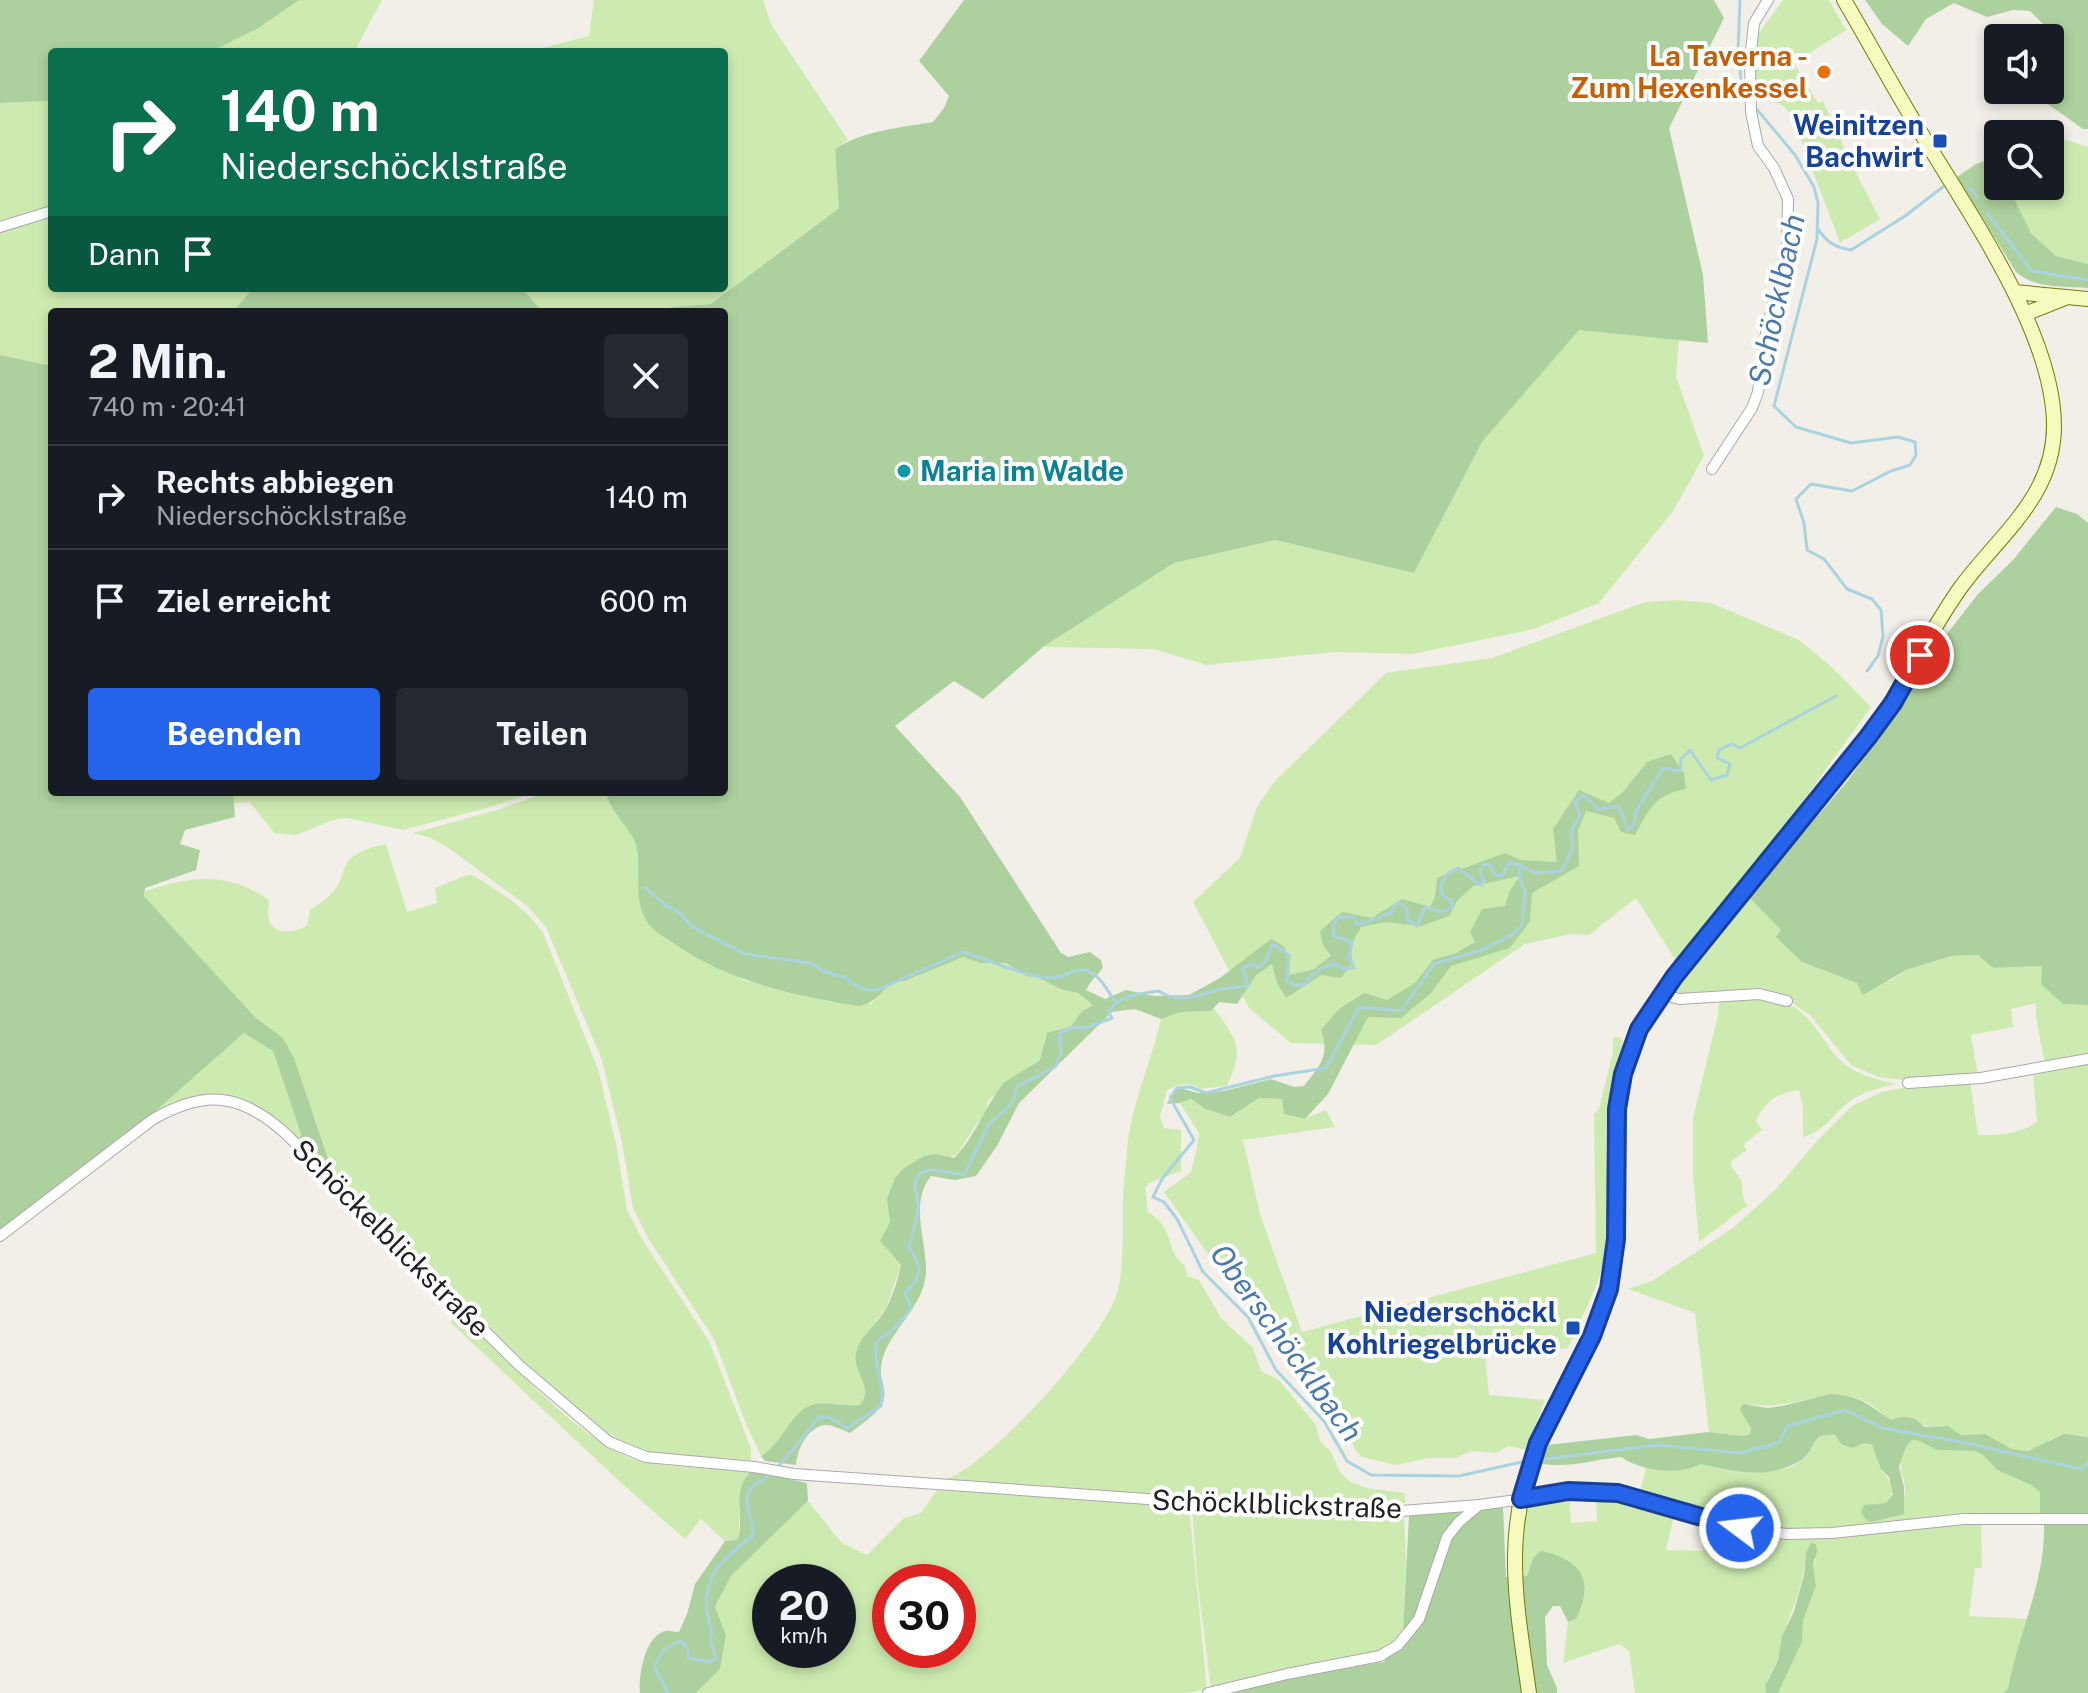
<!DOCTYPE html>
<html lang="de">
<meta charset="utf-8">
<style>
body{margin:0;font-family:"Public Sans",sans-serif;background:#242831;color:#f1f3f6;height:100vh;display:flex;flex-direction:column;font-size:30px;white-space:nowrap}
*{box-sizing:border-box;margin:0}
p{font-size:26px;color:#9ea1a6}
.icon{flex:none;width:44px;height:44px;fill:none;stroke:currentColor;stroke-width:2;stroke-linecap:round;stroke-linejoin:round}
.map{position:relative;flex:1;overflow:hidden}
.drawer{position:absolute;left:48px;top:308px;width:680px;height:488px;display:flex;flex-direction:column;background:#171b24;border-radius:8px;box-shadow:0 4px 12px #0003}
.drawer>*{flex:none}
.hud{position:absolute;left:48px;top:48px;width:680px;height:244px;border-radius:8px;box-shadow:0 4px 12px #0003;background:#0b6e4f;color:#fff;overflow:hidden}
.tools{position:absolute;left:1984px;top:24px;display:grid;gap:16px}
.tools a{display:grid;place-items:center;width:80px;height:80px;border-radius:8px;background:#171b24;box-shadow:0 4px 12px #0003;font-size:40px}
.speed{position:absolute;left:752px;top:1564px;display:flex;gap:16px;font-size:40px;font-weight:700;text-align:center}
.speed>*{display:grid;place-content:center;width:104px;height:104px;border-radius:50%;background:#171b24;box-shadow:0 4px 12px #0003;line-height:1}
.speed small{font-size:20px;font-weight:400}
.speed .limit{border:12px solid #d22;background:#fff;color:#111}
.pin{position:absolute;display:grid;place-items:center;width:68px;height:68px;color:#fff;margin:-34px;border:4px solid #fff;border-radius:50%;box-shadow:0 2px 8px #0007}
.me{position:absolute;width:88px;margin:-44px;rotate:285deg;stroke-linejoin:round;filter:drop-shadow(0 0 6px #0008)}
.turn{display:flex;align-items:center;gap:28px;height:168px;padding:0 40px;font-size:36px}
.turn .icon{width:104px;height:104px;stroke-width:2.5}
.turn b{display:block;font-size:56px;line-height:68px}
.then{display:flex;align-items:center;height:76px;padding:0 40px;background:#0003;gap:16px;font-size:30px}
.round{display:grid;place-items:center;flex:none;width:84px;height:84px;border-radius:8px;background:#242831}
.headline{display:flex;align-items:center;justify-content:space-between;height:136px;padding:0 40px}
h1{font-size:48px;font-weight:700;line-height:60px}
.action{display:flex;gap:16px;margin-top:auto;padding:16px 40px}
.action a{flex:1;height:92px;border-radius:8px;background:#2563eb;color:#fff;font-size:32px;font-weight:700;line-height:92px;text-align:center}
.action a+a{background:#242831;color:#f1f3f6}
ul{padding:0;list-style:none}
li{display:flex;align-items:center;gap:24px;height:104px;padding:0 40px;border-top:2px solid #363941}
li div{flex:1}
li b{display:block;font-size:30px}
li em{font-style:normal}
.map>svg:first-child{display:block}
.grass{fill:#cdebb0;fill-rule:evenodd}
.forest{fill:#add19e}
.lines{fill:none;stroke-linecap:round;stroke-linejoin:round}
.stream{stroke:#aad3df;stroke-width:3}
.street-casing{stroke:#a9a9a9;stroke-width:12}
.secondary-casing{stroke:#707d05;stroke-width:16}
.street{stroke:#fff;stroke-width:10}
.secondary{stroke:#f7fabf;stroke-width:14}
.route-casing{stroke:#184099;stroke-width:20}
.route{stroke:#2563eb;stroke-width:14}
.food-dot{fill:#e8710a;stroke:#fff;stroke-width:3}
.transit-dot{fill:#1a4fb4;stroke:#fff;stroke-width:3}
.culture-dot{fill:#0f9aa8;stroke:#fff;stroke-width:3}
.labels{text-anchor:middle;stroke-width:8;stroke-linejoin:round;paint-order:stroke}
.food-label{font-size:28px;font-weight:bold;fill:#c56008;stroke:#fff;text-anchor:end}
.transit-label{font-size:28px;font-weight:bold;fill:#164399;stroke:#fff;text-anchor:end}
.culture-label{font-size:28px;font-weight:bold;fill:#0d838f;stroke:#fff;text-anchor:start}
.street-label{font-size:28px;fill:#222;stroke:#fff}
.water-label{font-size:30px;font-style:italic;fill:#4a7aab;stroke:#fff}
</style>
<div class="map">
<svg width="2088" height="1693" viewBox="0 0 2088 1693">
<rect width="100%" height="100%" fill="#f2efe9"/>
<path class="grass" d="M299,0H382L354,52H210L257,29Z
M594,0H763L771,24L848,140L835,149L840,207L711,304L672,307L662,312H543L522,288H724V52H527L589,36Z
M1783,0H1829L1846,30L1794,63L1818,103L1823,101L1856,173L1880,219L1840,243L1793,119L1785,107L1757,93L1754,79L1756,37Z
M52,101V288H253L233,312H52V366L0,355V103Z
M2050,134L2088,147V264L2056,256L2031,233L2008,186H2050Z
M1579,329L1679,340L1676,376L1704,456L1673,511L1599,603L1534,629L1412,654L1334,652L1207,665L1153,649L1043,647L1174,563L1274,540L1414,573L1482,442Z
M1677,600L1711,603L1799,640L1833,668L1871,707L1792,816L1676,961L1636,898L1589,935L1571,934L1525,944L1376,1045L1291,1043L1249,1008L1193,902L1240,858L1257,807L1274,782L1386,673L1492,658L1645,602Z
M233,792H535L487,808L403,830L347,818L333,820L296,835L274,833L250,802L234,803Z
M547,792H605L617,816L631,832L636,846L640,869L639,899L743,980L830,1002L871,1004L889,985L897,981L963,957L980,963H1006L1026,976L1039,978L1060,989L1078,993L1093,1005L1082,1011L1071,1026L1058,1029L1045,1037L1044,1051L1040,1060L1002,1085L998,1092L988,1101L985,1115L975,1126L959,1152L887,1199L890,1222L885,1247L901,1265L886,1308L864,1337L857,1368L867,1391L866,1399L859,1405C849,1406 837,1403 827,1405C799,1408 783,1444 761,1456L746,1424L714,1339L648,1238L633,1208L622,1142L602,1060L546,927L526,905L447,847L431,838L413,833L497,810Z
M386,844L407,912L437,903L435,888L467,875H473C499,892 525,906 543,933L598,1069L616,1144L627,1210L643,1241L709,1341L751,1448V1460L647,1453L630,1448L605,1435L523,1363L323,1165L328,1158L314,1115L283,1038L255,1017L144,896L145,891C191,876 227,871 269,900C269,905 268,910 268,915C269,936 295,934 307,925L310,910C321,903 333,895 339,883C344,875 343,866 350,859C360,850 373,847 386,844Z
M1748,896L1782,930L1802,962L1857,983L1890,981L1906,970L1951,956L1979,955L1993,968L2042,966L2063,1004L2088,1005V1056L2045,1065L2036,1017V1003L2011,1009L2013,1027L1971,1035L1978,1076L1904,1080L1878,1077L1851,1065L1811,1016L1788,1000L1690,997L1672,992L1674,986Z
M1758,997C1767,999 1779,1000 1788,1004C1813,1015 1822,1042 1839,1059C1855,1075 1876,1079 1896,1084C1880,1087 1862,1092 1849,1102C1832,1115 1825,1131 1803,1137V1106L1799,1090C1777,1093 1765,1101 1756,1121L1762,1130L1745,1143L1744,1147L1747,1150L1732,1161L1731,1166L1741,1180L1744,1201L1748,1205L1699,1242L1693,1175V1118L1718,1015L1719,999Z
M1214,1008C1237,1041 1245,1047 1227,1086L1201,1089C1189,1081 1179,1084 1167,1090L1160,1117L1164,1128L1181,1130V1171L1149,1183L1145,1188L1148,1212C1176,1228 1165,1253 1185,1265L1187,1276L1199,1280L1221,1318L1253,1348L1261,1371L1279,1380L1316,1425L1320,1441L1331,1452L1340,1473L1351,1482L1367,1488L1404,1493L1405,1503L1378,1509L970,1483L947,1479C993,1461 1103,1340 1117,1293C1127,1261 1120,1207 1125,1172C1127,1156 1127,1139 1131,1123C1139,1087 1153,1054 1161,1019L1181,1012L1211,1011Z
M244,1033L273,1051L301,1134L299,1140C252,1091 210,1080 150,1116Z
M1619,1037L1623,1042C1614,1072 1607,1101 1606,1133C1605,1175 1612,1221 1603,1263C1597,1292 1579,1320 1568,1348L1485,1357L1489,1395L1545,1400L1526,1450L1509,1446L1496,1453L1471,1451L1456,1458H1429L1396,1465L1362,1457L1354,1449L1350,1431L1341,1424L1339,1409L1318,1399L1320,1380L1276,1352L1262,1326L1223,1275L1164,1192L1191,1172L1197,1148L1199,1133L1180,1103L1191,1099L1205,1109L1230,1117L1259,1098L1282,1099L1304,1119L1326,1110L1335,1127L1243,1140L1260,1214L1302,1332L1596,1253L1594,1114L1599,1109L1613,1052V1038Z
M2088,1064V1437L2080,1435L2051,1439L2039,1448L2028,1451L2012,1449L1985,1434L1961,1435L1942,1425C1922,1433 1913,1410 1891,1420C1882,1415 1875,1406 1866,1402C1827,1383 1793,1412 1750,1404L1740,1410C1747,1418 1753,1424 1750,1434L1742,1436L1709,1432L1695,1313L1628,1289L1652,1281L1734,1227L1776,1189L1816,1142L1852,1106L1882,1092L1907,1087L1970,1082L1978,1135C1999,1135 2019,1134 2037,1122L2033,1074Z
M460,1312C501,1353 583,1445 637,1460C674,1470 714,1467 752,1471L739,1507V1536L736,1540L725,1541L701,1519L685,1539L620,1482L450,1322Z
M1825,1434L1836,1436L1842,1445L1852,1448L1864,1443L1872,1445C1876,1452 1877,1458 1880,1466C1886,1481 1901,1484 1886,1503L1871,1504L1885,1517H1891C1895,1512 1901,1507 1903,1501C1912,1478 1888,1467 1912,1440H1917L1937,1450L1975,1451L1983,1455L1997,1470L2031,1485L2040,1492V1515L1964,1514L1832,1528H1786L1725,1520L1640,1493L1646,1468C1664,1469 1684,1474 1701,1464C1730,1470 1780,1481 1805,1458C1815,1448 1809,1444 1825,1434Z
M937,1490L1189,1506L1207,1689L1187,1693H696L720,1669L726,1635L715,1608L731,1576L808,1501L841,1542L867,1555L904,1518L921,1513ZM770,1582H838V1650H770ZM890,1582H958V1650H890Z
M1596,1493L1675,1511L1666,1550L1703,1551L1707,1523L1756,1533L1981,1521L1982,1568H1975L1969,1616L2028,1619L2008,1689L2003,1693H1778L1802,1642L1803,1621L1816,1586L1813,1564L1816,1559L1806,1552C1804,1582 1794,1605 1784,1632C1780,1640 1781,1649 1778,1658C1774,1671 1764,1679 1766,1693H1635L1629,1651L1619,1644L1563,1663L1568,1622L1576,1619L1585,1592L1533,1558L1527,1576L1521,1577C1520,1555 1517,1520 1531,1503L1569,1496L1571,1523L1597,1521Z
M1192,1507L1404,1515L1406,1561L1403,1632L1394,1646L1381,1652L1211,1689L1197,1577Z"/>
<path class="forest" d="M0,0H299L257,29L210,52H52V101L0,103Z
M964,0H1714L1724,18L1669,128L1703,275L1708,343L1579,330L1482,442L1414,573L1275,540L1174,563L1043,647L983,699L954,681L895,726L960,797L1061,953L1068,957L1090,952L1101,960L1103,968L1090,983L1086,990L1105,999L1126,990L1154,996L1189,995L1220,978L1271,939L1285,947L1290,975L1314,969L1331,956L1323,945L1320,931L1342,912L1372,918L1402,899L1430,907L1435,897L1437,878L1505,853L1521,860L1557,862L1553,829L1579,790L1609,803L1623,792L1647,762L1671,754L1684,773L1686,789C1654,795 1650,808 1635,835L1621,832L1614,818L1586,811L1578,830L1579,866L1532,893L1530,921L1510,948L1451,966L1431,993L1401,1018L1368,1017L1328,1094L1305,1119L1284,1114L1282,1099L1259,1098L1230,1117L1205,1109L1191,1099L1180,1103L1167,1104L1176,1087L1198,1093L1224,1091L1271,1079L1294,1087L1304,1086C1320,1065 1330,1057 1321,1030L1339,1009L1364,993L1387,1000L1415,983L1434,959L1454,954L1475,942L1470,932L1482,909L1505,906L1510,890L1520,876L1473,886L1457,901L1449,916L1421,926L1385,922L1361,927L1350,947L1353,963L1341,978L1321,975L1286,998L1277,983L1272,964L1256,975L1237,1004L1219,1002L1211,1011L1181,1012L1161,1019L1135,1009L1112,1012L1019,1103L997,1146L976,1176L955,1180L931,1176C909,1203 927,1241 926,1272C925,1308 884,1334 881,1367C879,1381 891,1394 879,1409C871,1418 859,1426 850,1433C843,1430 833,1425 825,1425C807,1427 797,1450 796,1465L765,1461L761,1456C782,1444 790,1414 809,1406C823,1400 844,1407 859,1405C876,1389 852,1373 856,1353C859,1338 875,1325 884,1312C892,1299 898,1279 901,1265L880,1241L890,1222L887,1199L895,1178L904,1168L924,1156L936,1154L954,1158C975,1138 985,1106 1003,1084C1006,1080 1032,1066 1040,1060L1047,1033L1071,1026L1082,1011L1093,1005L1078,993L1060,989L1039,978L1026,976L1006,963H980L963,957L904,981C882,981 882,1004 857,1006C792,995 726,981 672,942C662,936 650,929 645,918C633,896 642,868 636,845C632,832 623,825 616,814C611,807 608,799 605,792H724V312H662L672,307L711,304L839,208L835,149C864,130 900,128 933,122L944,108L949,96L919,61Z
M1865,0H2088V129H2083L2028,90H2050V38H2043L2045,26L2030,11L2013,10L1987,17L1954,3L1926,19L1908,46L1882,24Z
M1995,157L1998,164V186H2008L2031,233L2056,256L2088,264V288C2064,286 2035,289 2016,272L1957,177L1976,164Z
M253,288H522L543,312H233Z
M0,355L52,366V792H233L235,817L185,830L180,844L200,850L196,870L145,888L144,896L255,1017L283,1038L294,1058L328,1158L323,1165L299,1140L301,1134L273,1051L244,1033L150,1116L0,1230Z
M2056,507L2077,514L2088,523V1005L2063,1004L2041,984L2042,966L1993,968L1978,955L1951,956L1906,970L1863,995L1857,983L1802,962L1776,937L1781,930L1748,896L1846,783L1903,704L1946,635L1978,594L2013,560Z
M1830,1394C1863,1396 1866,1404 1891,1420C1905,1414 1915,1417 1925,1427L1948,1426L1961,1435L1985,1434L2012,1449L2028,1451L2064,1434L2088,1437V1514L2040,1515V1492L2031,1485L1997,1470L1983,1455L1975,1451L1937,1450L1917,1440H1912L1906,1447L1899,1467L1904,1487V1514L1871,1522L1866,1520L1861,1512L1864,1505L1886,1503L1893,1494L1889,1477L1881,1469L1872,1445L1864,1443L1853,1448L1842,1445L1835,1435C1810,1433 1817,1447 1804,1458C1800,1462 1792,1465 1787,1467C1760,1478 1728,1470 1701,1464C1680,1476 1640,1471 1621,1457C1593,1460 1570,1468 1541,1464L1547,1445L1636,1435L1649,1439L1709,1432L1742,1436L1750,1434L1751,1428L1740,1410L1743,1404L1768,1408L1782,1406Z
M752,1471L807,1483L808,1501L731,1576L715,1607L726,1635L720,1669L696,1693H640C638,1677 645,1634 666,1631C670,1630 674,1632 679,1632L687,1614L695,1584L725,1541L736,1540L739,1536C743,1514 732,1487 752,1471Z
M1503,1506L1506,1577L1527,1576L1533,1558L1541,1551C1582,1560 1595,1580 1576,1619L1568,1622L1560,1606H1553L1545,1617L1547,1665L1557,1688V1693H1225L1325,1671L1384,1662L1403,1631L1409,1515Z
M2088,1522V1693H2003L2008,1689C2018,1633 2046,1581 2044,1523Z
M1811,1543L1816,1544L1817,1552L1813,1564L1816,1586L1803,1621L1802,1642L1778,1693H1766L1765,1686L1778,1660L1782,1636L1794,1611L1804,1575L1806,1552Z"/>
<g class="lines">
<path class="stream" d="M1740,0L1738,51L1743,98L1746,100
M1755,107L1795,155L1814,187L1818,203L1817,239L1774,406L1796,427L1851,443L1898,437L1915,442L1916,455L1910,465L1891,471L1852,491L1811,484L1796,499L1804,523L1807,550L1824,559L1847,589L1872,599L1881,610L1883,636L1878,656L1867,671
M1968,189L1972,190L1977,197
M1987,213L2032,271L2088,280
M1817,227C1826,242 1834,247 1851,250L1905,216L1944,186
M1520,865L1519,876L1525,891L1522,925L1512,935L1482,950L1434,964L1401,1011L1359,1007L1326,1068L1274,1076L1206,1093L1190,1087L1177,1088L1170,1098L1194,1140L1162,1179L1153,1197L1164,1202L1177,1219L1203,1272L1248,1317L1276,1370L1324,1421L1347,1461L1371,1475L1459,1476L1526,1461
M645,887L664,904L680,913L691,926L745,954L810,963L823,971L844,977L860,988L875,991L963,952C989,960 1023,976 1049,978C1064,980 1071,968 1085,970C1100,974 1107,990 1115,1002
M1537,1460L1657,1445L1741,1453L1778,1443L1788,1426L1845,1410L1882,1428L1966,1443L2081,1469L2088,1463
M668,1693L654,1666L664,1649L681,1641L688,1649V1658L711,1662L716,1657L710,1641C714,1630 708,1622 707,1611C703,1571 726,1558 753,1535C755,1523 746,1511 747,1498C748,1485 760,1483 768,1476C787,1460 803,1436 819,1417H828L847,1428L881,1406C886,1384 871,1363 877,1341L894,1329L911,1309L905,1292C923,1278 922,1265 909,1248C912,1236 916,1223 918,1210C920,1193 909,1190 920,1173L932,1170L964,1175L989,1124L1013,1102L1017,1087L1056,1066L1061,1053L1059,1033L1075,1027L1086,1028L1112,1018L1108,1012C1121,994 1138,994 1159,991C1179,1006 1201,993 1222,989C1231,988 1240,987 1248,986L1243,968L1251,964L1259,968L1265,962L1273,944L1289,955L1287,981L1296,986L1305,984C1313,971 1321,967 1336,964L1343,969L1354,968L1349,957L1352,942L1334,936L1333,926L1337,917H1354L1357,924C1364,924 1381,915 1391,913L1396,904H1402L1407,909V919L1417,926L1425,907L1442,912L1453,907L1451,900L1444,897L1440,887L1448,873L1458,868L1481,885L1484,881L1480,873L1484,864L1490,865L1495,875L1502,876L1509,863L1520,865L1535,873L1562,871L1573,847L1571,832L1580,815L1575,801L1584,795L1598,809L1619,806L1628,830L1634,825L1636,811L1663,768L1680,771L1681,759L1690,750L1711,780L1727,775L1730,764L1717,758L1719,750L1731,744L1740,748L1836,696"/>
<g class="street-casing">
<path id="street" d="M0,227L52,211
M1712,469L1752,408L1758,392L1766,333L1787,247L1788,199L1774,168L1758,146L1751,112L1750,61L1754,23L1768,0
M1661,994L1679,999L1759,994L1787,1001
M1908,1083L1981,1078L2088,1059
M0,1236L152,1120C205,1089 241,1093 286,1134L520,1366L609,1442L646,1457L754,1467L794,1474L1347,1513H1376L1479,1505L1592,1490L1639,1498L1723,1525L1786,1534L1832,1533L1964,1519H2088
M1208,1693L1287,1674L1380,1656L1398,1645L1419,1619L1447,1537L1459,1522L1479,1505"/>
</g>
<g class="secondary-casing">
<path id="secondary" d="M2014,292L2088,299
M2025,314L2065,298
M1529,1693C1516,1600 1501,1530 1540,1439C1566,1380 1604,1329 1614,1263C1626,1184 1600,1103 1640,1028C1661,988 1692,955 1720,920C1768,861 1817,801 1864,741C1902,693 1925,637 1961,587C1999,535 2054,497 2054,426C2054,333 1968,212 1921,133C1894,89 1870,44 1844,0"/>
</g>
<use href="#street" class="street"/>
<use href="#secondary" class="secondary"/>
</g>
<g class="lines">
<g class="route-casing">
<path id="route" d="M1740,1528L1618,1493L1568,1491L1521,1499L1538,1443L1592,1336L1609,1289L1616,1239L1617,1109L1623,1074L1639,1029L1674,977L1868,737L1893,703L1920,655"/>
</g>
<use href="#route" class="route"/>
</g>
<circle class="food-dot" cx="1824" cy="72" r="8"/>
<g class="transit-dot">
<rect x="1932" y="133" width="16" height="16" rx="4"/>
<rect x="1565" y="1320" width="16" height="16" rx="4"/>
</g>
<circle class="culture-dot" cx="904" cy="471" r="8"/>
<g class="labels">
<g class="food-label">
<text x="1808" y="66">La Taverna -<tspan x="1808" dy="32">Zum Hexenkessel</tspan></text>
</g>
<g class="transit-label">
<text x="1924" y="135">Weinitzen<tspan x="1924" dy="32">Bachwirt</tspan></text>
<text x="1557" y="1322">Niederschöckl<tspan x="1557" dy="32">Kohlriegelbrücke</tspan></text>
</g>
<g class="culture-label">
<text x="920" y="481">Maria im Walde</text>
</g>
<g class="street-label">
<text transform="translate(391 1238) rotate(45)" y="10">Schöckelblickstraße</text>
<text transform="translate(1277 1504) rotate(2)" y="10">Schöcklblickstraße</text>
</g>
<g class="water-label">
<text transform="translate(1777 300) rotate(-78)" y="10">Schöcklbach</text>
<text transform="translate(1286 1343) rotate(54)" y="10">Oberschöcklbach</text>
</g>
</g>
</svg>
<div class="tools">
<a><svg class="icon" aria-label="sound" viewBox="0 0 24 24"><path d="M4 9h4l5-4v14l-5-4H4zM17 9q2 3 0 6"/></svg></a>
<a><svg class="icon" aria-label="search" viewBox="0 0 24 24"><circle cx="10" cy="10" r="6"/><path d="M15 15l6 6"/></svg></a>
</div>
<div class="speed"><div>20<small>km/h</small></div><div class="limit">30</div></div>
<div class="pin" style="left:1920px;top:655px;background:#d93025"><svg class="icon" aria-label="arrive" viewBox="0 0 24 24"><path d="M6 21V4h12l-3 4 3 4H6"/></svg></div>
<svg class="me" style="left:1740px;top:1528px" viewBox="-20 -20 40 40"><circle r="17" fill="#2563eb" stroke="#fff" stroke-width="3"/><path d="M0-11L8 9 0 5-8 9z" fill="#fff"/></svg>
<div class="hud">
<div class="turn"><svg class="icon" aria-label="right" viewBox="0 0 24 24"><path d="M7 20v-9h11M14 6l5 5-5 5"/></svg><div><b>140 m</b>Niederschöcklstraße</div></div>
<div class="then">Dann<svg class="icon" aria-label="arrive" viewBox="0 0 24 24"><path d="M6 21V4h12l-3 4 3 4H6"/></svg></div>
</div>
<section class="drawer">
<div class="headline"><div><h1>2 Min.</h1><p>740 m · 20:41</p></div><a class="round"><svg class="icon" aria-label="close" viewBox="0 0 24 24"><path d="M6 6l12 12M18 6L6 18"/></svg></a></div>
<ul>
<li><svg class="icon" aria-label="right" viewBox="0 0 24 24"><path d="M7 20v-9h11M14 6l5 5-5 5"/></svg><div><b>Rechts abbiegen</b><p>Niederschöcklstraße</p></div><em>140 m</em></li>
<li><svg class="icon" aria-label="arrive" viewBox="0 0 24 24"><path d="M6 21V4h12l-3 4 3 4H6"/></svg><div><b>Ziel erreicht</b></div><em>600 m</em></li>
</ul>
<div class="action"><a>Beenden</a><a>Teilen</a></div>
</section>
</div>
